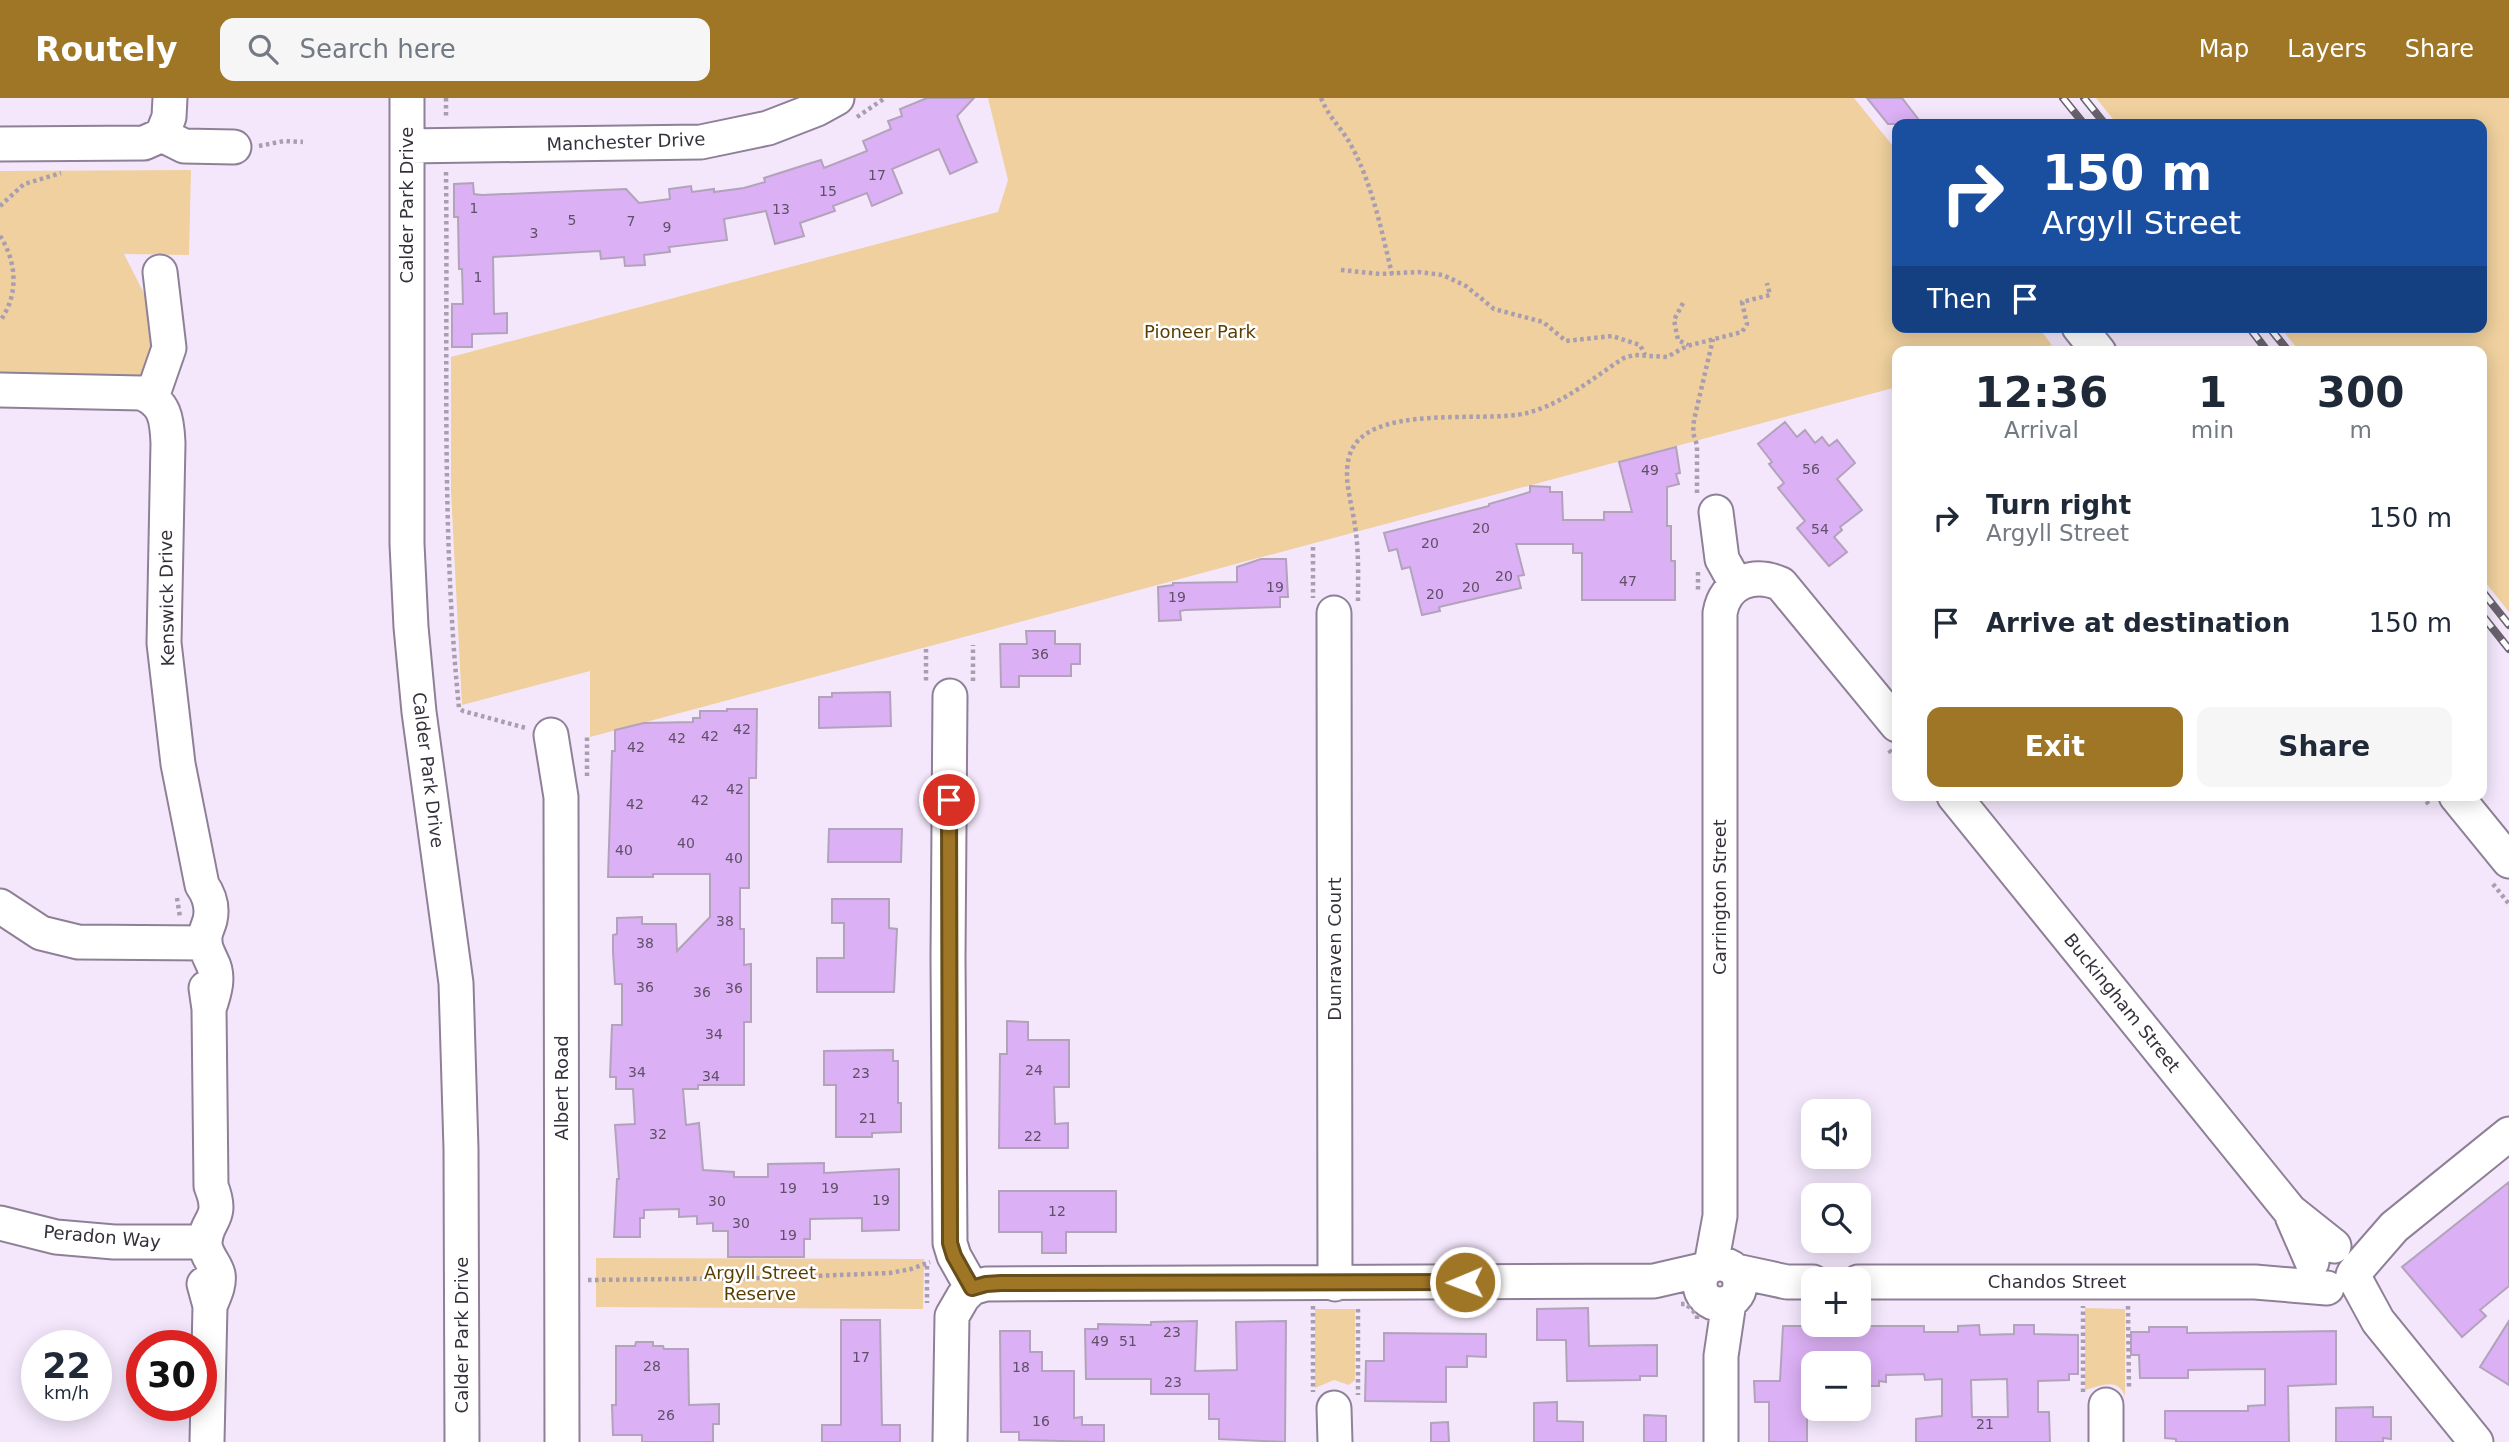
<!DOCTYPE html>
<meta charset="utf-8">
<style>
body{margin:0;font-family:"DejaVu Sans",sans-serif;background:#f6f6f7;color:#1f2937;height:100vh;display:flex;flex-direction:column;font-size:26px;white-space:nowrap}
*{box-sizing:border-box;margin:0}
p{font-size:23px;color:#747a83}
.icon{flex:none;width:38px;height:38px;fill:none;stroke:currentColor;stroke-width:2;stroke-linecap:round;stroke-linejoin:round}
.map{position:relative;flex:1;overflow:hidden}
.sheet{position:absolute;left:1892px;top:248px;width:595px;height:455px;display:flex;flex-direction:column;background:#fff;border-radius:14px;box-shadow:0 4px 18px #0003}
.sheet>*{flex:none}
.banner{position:absolute;left:1892px;top:21px;width:595px;height:214px;border-radius:14px;box-shadow:0 4px 18px #0003;background:#1a4fa0;color:#fff;overflow:hidden}
.buttons{position:absolute;left:1801px;top:1001px;display:grid;gap:14px}
.buttons a{display:grid;place-items:center;width:70px;height:70px;border-radius:14px;background:#fff;box-shadow:0 4px 18px #0003;font-size:35px}
.speed{position:absolute;left:21px;top:1232px;display:flex;gap:14px;font-size:35px;font-weight:700;text-align:center}
.speed>*{display:grid;place-content:center;width:91px;height:91px;border-radius:50%;background:#fff;box-shadow:0 4px 18px #0003;line-height:1}
.speed small{font-size:18px;font-weight:400}
.speed .limit{border:10px solid #d22;background:#fff;color:#111}
.pin{position:absolute;display:grid;place-items:center;width:60px;height:60px;color:#fff;margin:-30px;border:4px solid #fff;border-radius:50%;box-shadow:0 2px 7px #0007}
.me{position:absolute;width:77px;margin:-38px;rotate:269deg;stroke-linejoin:round;filter:drop-shadow(0 0 5px #0008)}
.turn{display:flex;align-items:center;gap:24px;height:147px;padding:0 35px;font-size:32px}
.turn .icon{width:91px;height:91px;stroke-width:2.5}
.turn b{display:block;font-size:49px;line-height:60px}
.then{display:flex;align-items:center;height:66px;padding:0 35px;background:#0003;gap:14px;font-size:26px}
.eta{display:flex;justify-content:space-evenly;align-items:center;height:119px;text-align:center}
.eta b{font-size:42px;font-weight:700;line-height:49px}
.primary-button{display:flex;gap:14px;margin-top:auto;padding:14px 35px}
.primary-button a{flex:1;height:80px;border-radius:14px;background:#9f7625;color:#fff;font-size:28px;font-weight:700;line-height:80px;text-align:center}
.primary-button a+a{background:#f6f6f7;color:#1f2937}
ul{padding:0;list-style:none}
li{display:flex;align-items:center;gap:21px;height:105px;padding:0 35px}
li div{flex:1}
li b{display:block;font-size:26px}
li em{font-style:normal}
header{display:flex;align-items:center;gap:42px;box-sizing:border-box;height:98px;padding:0 35px;background:#9f7625;color:#fff}
header strong{font-size:33px}
nav{display:flex;gap:38px;margin-inline-start:auto;font-size:24px}
.search{width:490px;height:63px;background:#f6f6f7;display:flex;align-items:center;gap:18px;box-sizing:border-box;padding:0 24px;border-radius:14px;color:#747a83;font-size:26px}
.map>svg:first-child{display:block}
.green{fill:#efd09e}
.building{fill:#dbb0f4;stroke:#b2a3bb;stroke-width:2;fill-rule:evenodd}
.lines{fill:none;stroke-linecap:round;stroke-linejoin:round}
.minor-casing{stroke:#8e8097;stroke-width:37}
.path{stroke:#a89eaf;stroke-width:4.5;stroke-dasharray:3.5 3.5;stroke-linecap:butt}
.minor{stroke:#fff;stroke-width:33}
.rail-casing{stroke:#69626f;stroke-width:8}
.rail{stroke:#fff;stroke-width:5;stroke-dasharray:16;stroke-linecap:butt}
.route-casing{stroke:#674d18;stroke-width:18}
.route{stroke:#9f7625;stroke-width:12}
.labels{text-anchor:middle;stroke-width:5;stroke-linejoin:round;paint-order:stroke}
.number-label{font-size:14px;fill:#5f5068}
.street-label{font-size:18px;fill:#36303a;stroke:#fff}
.park-label{font-size:18px;fill:#5a3e00;stroke:#fff}
</style>
<header>
<strong>Routely</strong>
<div class="search"><svg class="icon" aria-label="search" viewBox="0 0 24 24"><circle cx="10" cy="10" r="6"/><path d="M15 15l6 6"/></svg>Search here</div>
<nav><a>Map</a><a>Layers</a><a>Share</a></nav>
</header>
<div class="map">
<svg width="2509" height="1344" viewBox="0 0 2509 1344">
<rect width="100%" height="100%" fill="#f4e7fc"/>
<path class="green" d="M988,0H1854L1897,53V229H2038L2052,247L2027,254H1897V289L590,639V573L462,607L451,394V259L998,114L1008,82Z
M2096,0H2509V514L2482,480V254H2300L2280,229H2482V26H2117Z
M191,72L189,157L124,156L154,215L158,264L141,284L0,281V73Z
M596,1160L924,1161L923,1211L596,1209Z
M2085,1210L2125,1211V1298C2117,1279 2101,1288 2085,1292Z
M1315,1211H1355V1282L1349,1287L1334,1282L1315,1290Z"/>
<path class="building" d="M927,0H974L957,18L977,64L950,76L939,51L892,71L902,95L872,108L867,95L833,108L835,113L800,125L804,138L775,146L766,113L724,121L727,142L669,149L670,154L644,157L645,167L625,168L624,159L601,161L600,153L493,159L494,216L507,215V235L472,236V249H452V206H463L462,171H459L458,119H454V86L473,85L474,96L482,97L626,91L639,105L670,101L669,91L691,88L692,94L714,91V94L744,90L765,84L764,80L811,65L821,62L824,70L867,53L863,43L891,31L888,23L902,18L900,11Z
M1867,0H1902L1922,26H1888Z
M1785,324L1797,339L1805,332L1815,345L1822,339L1829,348L1837,342L1855,365L1837,381L1862,412L1840,429L1842,432L1834,439L1847,454L1829,468L1797,430L1805,423L1778,390L1784,385L1769,366L1772,364L1758,346Z
M1676,349L1680,375L1676,376L1679,386L1667,389V428H1671V463H1675V502H1582V455H1573V446H1516L1524,477L1518,478L1521,490L1439,509L1440,513L1422,517L1410,469L1402,471L1397,451L1389,453L1384,435L1489,408V406L1530,394V388L1550,389V394H1562L1563,422H1604V414H1632L1619,364Z
M1261,461H1286L1288,499H1280V509L1185,512L1180,513L1181,522L1159,523L1158,489L1173,487V485L1237,484V469Z
M1026,533H1055V546H1080V566H1071V578H1019V589H1001L1000,546H1027Z
M890,594L891,628L819,630V599H832V595Z
M727,611H757L756,680H749V790H740V831H744V867L751,866V924H744V987H698V991H683L686,1027L699,1025L703,1072L734,1074V1079H768V1066L824,1065V1075L899,1071V1132L862,1133V1120L810,1121V1141H804V1159H728V1133H713V1125L697,1126V1118L679,1119V1111L644,1112V1120H640V1139H614L617,1081H619L615,1027L635,1026L633,991H616V979H610L612,927H622V886H615L613,854V837L617,836V820L642,819V826H676L677,853L710,819V776H653V779H608L612,653H615V632L644,625L693,624V620H700V613H727Z
M829,731H902L901,764H828Z
M832,801H889V830L897,831L894,894H817V860H844V825H832Z
M1007,923L1028,924V942H1069V989H1054L1055,1026L1068,1025V1050H999L1000,956H1007Z
M893,952V963H898V1005H901V1034L872,1035V1039H836V987H824V953Z
M2509,1084V1188L2480,1212L2486,1218L2462,1239L2402,1169Z
M999,1093H1116V1134H1066V1155H1042V1134H999Z
M1588,1210L1589,1248L1657,1247V1278H1640V1282L1567,1283L1566,1242H1537V1211Z
M841,1222H880L882,1327H900V1344H822V1327H841Z
M1197,1223L1195,1273L1237,1272L1236,1224L1286,1223L1285,1344L1219,1341V1321H1209V1296H1151V1281H1086L1085,1231H1098V1226L1151,1227V1224Z
M2509,1223V1287L2480,1269Z
M1979,1227L1980,1237L2014,1236V1227H2034V1236L2078,1237V1276H2069V1282L2038,1283V1314H2049L2050,1344H1916V1321L1942,1318V1281L1925,1282L1924,1276L1886,1277V1284L1879,1283V1288H1858V1265H1813V1283H1808L1807,1296V1344H1769V1304H1755L1754,1283H1780L1783,1228H1924V1234H1958V1228ZM2007,1281L2008,1319H1972L1971,1282Z
M2149,1229H2187V1235L2336,1233V1286L2288,1288L2289,1344H2176V1341L2165,1340V1313H2248V1308L2265,1307V1271L2188,1272V1280H2140L2139,1257H2131V1234H2149Z
M1000,1233H1030V1254H1042V1273H1074V1320L1082,1319V1327H1104V1344L1019,1342V1334H1001Z
M1384,1235L1486,1236V1259L1467,1258V1269H1446V1304L1365,1303L1366,1263H1384Z
M636,1244H653V1248H663L664,1251H688L689,1307L719,1306V1326H713V1344H642V1337H613L612,1307H616V1248H635Z
M1557,1304V1323L1583,1324V1344H1534V1305Z
M2373,1309V1319H2391V1341L2383,1340V1344H2336V1310Z
M1644,1317L1666,1318V1344H1644Z
M1448,1324L1449,1344H1431V1325Z"/>
<g class="lines">
<g class="minor-casing">
<path id="minor" d="M407,0V446L411,529L419,614L456,885L461,1051L462,1344
M162,37L184,48L234,49
M0,46L144,45L162,37L169,19L170,0
M407,48L701,44L768,30L817,11L837,0
M2079,229L2099,254
M0,292L141,295C165,304 167,321 168,345L164,545L178,666L202,787C209,797 213,809 210,822C208,830 204,835 205,843C205,851 209,857 212,864C220,879 214,896 209,911
M152,299L169,250L160,174
M1716,414L1722,461L1736,486
M1334,515L1335,1186
M950,598L948,859L950,1145L954,1158L972,1190
M551,637L561,699L562,1344
M1954,698L2290,1113L2334,1148
M2456,698L2509,763
M0,808L41,835L78,844L205,845
M206,890L209,911L211,1088C225,1123 205,1120 205,1146C206,1158 215,1165 218,1176C220,1187 214,1198 210,1208
M2292,1118L2312,1164
M0,1125L56,1139L114,1144H205
M1700 1186a20 20 0 1 1 40 0a20 20 0 1 1-40 0Z
M1711,1167L1720,1118V515C1725,484 1754,474 1781,486L1897,627
M1736,1173L1787,1184H1813
M2354,1175L2394,1129L2509,1036
M2353,1177L2378,1223L2476,1344
M1858,1184H2255L2327,1190
M204,1186L210,1208L207,1344
M1334,1310L1335,1344
M950,1344L952,1218L963,1199L972,1190L986,1186L1654,1183L1706,1171
M1721,1344V1258L1729,1204
M2106,1344V1307"/>
</g>
<path class="path" d="M446,0V21
M1321,0C1330,22 1344,32 1353,51C1373,89 1382,135 1392,176
M857,19L885,0
M259,48L284,43L303,44
M446,74C448,253 441,432 459,610L463,613L526,630
M0,108L24,86L61,75
M0,138C17,164 19,197 0,223
M1341,172L1380,176L1418,174L1443,177L1466,188L1494,211L1543,224L1566,243L1612,238L1640,247L1645,257
M1683,205L1674,222L1678,242L1688,247
M1697,395V347L1693,335L1694,322L1713,241
M1313,449V500
M1698,474V493
M1358,503C1358,478 1359,453 1355,428C1352,405 1343,382 1349,359C1364,303 1484,326 1527,315C1565,305 1592,280 1624,260L1634,257L1667,259L1687,248L1742,234L1747,226L1742,204L1770,197L1767,185
M926,551V585
M973,583V547
M1889,652L1897,662
M587,678V636
M2422,698L2430,708
M2493,786L2509,806
M177,800L180,819
M927,1168V1205
M588,1182L763,1180L890,1175L911,1171L930,1164
M1681,1206H1686L1697,1217V1223
M1313,1208V1294
M2128,1208L2129,1291
M1358,1211V1297
M2083,1294V1208"/>
<use href="#minor" class="minor"/>
<g class="rail-casing">
<path id="rail" d="M2063,0L2084,26
M2084,0L2105,26
M2249,229L2268,254
M2269,229L2289,254
M2482,493L2509,527
M2482,517L2509,551"/>
</g>
<use href="#rail" class="rail"/>
</g>
<g class="lines">
<g class="route-casing">
<path id="route" d="M949,702L950,1145L954,1158L972,1190L986,1186L1001,1185L1465,1184"/>
</g>
<use href="#route" class="route"/>
</g>
<g class="labels">
<g class="number-label">
<text x="877" y="82">17</text>
<text x="828" y="98">15</text>
<text x="474" y="115">1</text>
<text x="781" y="116">13</text>
<text x="572" y="127">5</text>
<text x="631" y="128">7</text>
<text x="667" y="134">9</text>
<text x="534" y="140">3</text>
<text x="478" y="184">1</text>
<text x="1811" y="376">56</text>
<text x="1650" y="377">49</text>
<text x="1481" y="435">20</text>
<text x="1820" y="436">54</text>
<text x="1430" y="450">20</text>
<text x="1504" y="483">20</text>
<text x="1628" y="488">47</text>
<text x="1275" y="494">19</text>
<text x="1471" y="494">20</text>
<text x="1435" y="501">20</text>
<text x="1177" y="504">19</text>
<text x="1040" y="561">36</text>
<text x="742" y="636">42</text>
<text x="710" y="643">42</text>
<text x="677" y="645">42</text>
<text x="636" y="654">42</text>
<text x="735" y="696">42</text>
<text x="700" y="707">42</text>
<text x="635" y="711">42</text>
<text x="686" y="750">40</text>
<text x="624" y="757">40</text>
<text x="734" y="765">40</text>
<text x="725" y="828">38</text>
<text x="645" y="850">38</text>
<text x="645" y="894">36</text>
<text x="734" y="895">36</text>
<text x="702" y="899">36</text>
<text x="714" y="941">34</text>
<text x="1034" y="977">24</text>
<text x="637" y="979">34</text>
<text x="861" y="980">23</text>
<text x="711" y="983">34</text>
<text x="868" y="1025">21</text>
<text x="658" y="1041">32</text>
<text x="1033" y="1043">22</text>
<text x="788" y="1095">19</text>
<text x="830" y="1095">19</text>
<text x="881" y="1107">19</text>
<text x="717" y="1108">30</text>
<text x="1057" y="1118">12</text>
<text x="741" y="1130">30</text>
<text x="788" y="1142">19</text>
<text x="1172" y="1239">23</text>
<text x="1100" y="1248">49</text>
<text x="1128" y="1248">51</text>
<text x="861" y="1264">17</text>
<text x="652" y="1273">28</text>
<text x="1021" y="1274">18</text>
<text x="1173" y="1289">23</text>
<text x="666" y="1322">26</text>
<text x="1041" y="1328">16</text>
<text x="1985" y="1331">21</text>
</g>
<g class="street-label">
<text transform="translate(626 44) rotate(-2)" y="6">Manchester Drive</text>
<text transform="translate(407 107) rotate(-90)" y="6">Calder Park Drive</text>
<text transform="translate(167 500) rotate(-91)" y="6">Kenswick Drive</text>
<text transform="translate(428 672) rotate(83)" y="6">Calder Park Drive</text>
<text transform="translate(1720 799) rotate(-90)" y="6">Carrington Street</text>
<text transform="translate(1335 851) rotate(-90)" y="6">Dunraven Court</text>
<text transform="translate(2122 905) rotate(51)" y="6">Buckingham Street</text>
<text transform="translate(562 990) rotate(-90)" y="6">Albert Road</text>
<text transform="translate(102 1139) rotate(5)" y="6">Peradon Way</text>
<text x="2057" y="1190">Chandos Street</text>
<text transform="translate(462 1237) rotate(-90)" y="6">Calder Park Drive</text>
</g>
<g class="park-label">
<text x="1200" y="240">Pioneer Park</text>
<text x="760" y="1181">Argyll Street<tspan x="760" dy="21">Reserve</tspan></text>
</g>
</g>
</svg>
<div class="buttons">
<a><svg class="icon" aria-label="sound" viewBox="0 0 24 24"><path d="M4 9h4l5-4v14l-5-4H4zM17 9q2 3 0 6"/></svg></a>
<a><svg class="icon" aria-label="search" viewBox="0 0 24 24"><circle cx="10" cy="10" r="6"/><path d="M15 15l6 6"/></svg></a>
<a>+</a>
<a>−</a>
</div>
<div class="speed"><div>22<small>km/h</small></div><div class="limit">30</div></div>
<div class="pin" style="left:949px;top:702px;background:#d93025"><svg class="icon" aria-label="arrive" viewBox="0 0 24 24"><path d="M6 21V4h12l-3 4 3 4H6"/></svg></div>
<svg class="me" style="left:1465px;top:1184px" viewBox="-20 -20 40 40"><circle r="17" fill="#9f7625" stroke="#fff" stroke-width="3"/><path d="M0-11L8 9 0 5-8 9z" fill="#fff"/></svg>
<div class="banner">
<div class="turn"><svg class="icon" aria-label="right" viewBox="0 0 24 24"><path d="M7 20v-9h11M14 6l5 5-5 5"/></svg><div><b>150 m</b>Argyll Street</div></div>
<div class="then">Then<svg class="icon" aria-label="arrive" viewBox="0 0 24 24"><path d="M6 21V4h12l-3 4 3 4H6"/></svg></div>
</div>
<section class="sheet">
<div class="eta">
<div><b>12:36</b><p>Arrival</p></div>
<div><b>1</b><p>min</p></div>
<div><b>300</b><p>m</p></div>
</div>
<ul>
<li><svg class="icon" aria-label="right" viewBox="0 0 24 24"><path d="M7 20v-9h11M14 6l5 5-5 5"/></svg><div><b>Turn right</b><p>Argyll Street</p></div><em>150 m</em></li>
<li><svg class="icon" aria-label="arrive" viewBox="0 0 24 24"><path d="M6 21V4h12l-3 4 3 4H6"/></svg><div><b>Arrive at destination</b></div><em>150 m</em></li>
</ul>
<div class="primary-button"><a>Exit</a><a>Share</a></div>
</section>
</div>
